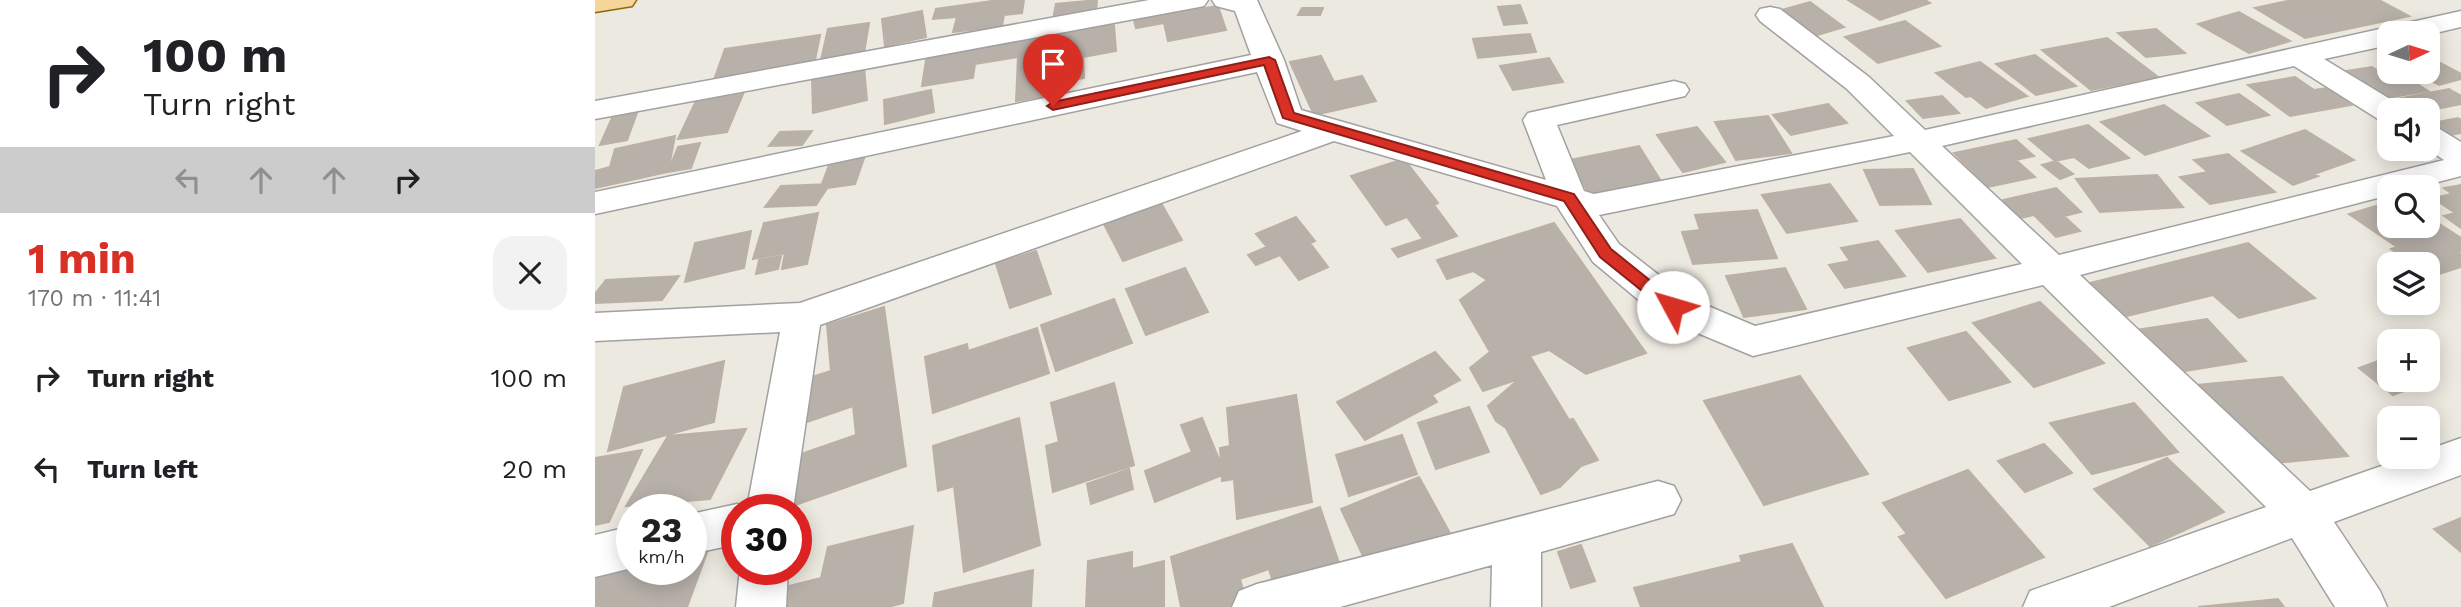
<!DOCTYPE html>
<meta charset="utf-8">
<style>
body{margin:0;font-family:"Work Sans",sans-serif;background:#f2f2f2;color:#202124;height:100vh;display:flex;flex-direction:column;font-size:26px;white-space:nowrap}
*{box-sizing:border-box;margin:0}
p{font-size:23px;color:#757577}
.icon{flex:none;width:38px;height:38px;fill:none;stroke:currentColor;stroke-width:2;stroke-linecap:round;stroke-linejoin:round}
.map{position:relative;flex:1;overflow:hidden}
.side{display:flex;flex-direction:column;background:#fff;width:595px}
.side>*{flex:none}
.guide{background:#fff;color:#202124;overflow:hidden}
.needle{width:46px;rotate:86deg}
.controls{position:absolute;left:1782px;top:21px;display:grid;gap:14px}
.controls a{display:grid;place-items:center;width:63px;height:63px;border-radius:14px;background:#fff;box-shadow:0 4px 18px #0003;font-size:35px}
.speed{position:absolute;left:21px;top:494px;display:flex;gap:14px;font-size:35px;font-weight:700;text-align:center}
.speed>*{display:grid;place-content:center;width:91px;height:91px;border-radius:50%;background:#fff;box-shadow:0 4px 18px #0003;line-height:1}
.speed small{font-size:18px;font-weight:400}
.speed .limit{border:10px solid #d22;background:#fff;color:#111}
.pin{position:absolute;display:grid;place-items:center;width:60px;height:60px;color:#fff;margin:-72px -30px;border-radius:50% 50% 50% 0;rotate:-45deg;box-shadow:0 0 7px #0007}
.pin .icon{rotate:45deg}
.me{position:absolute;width:77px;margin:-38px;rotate:309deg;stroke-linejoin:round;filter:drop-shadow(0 0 5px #0008)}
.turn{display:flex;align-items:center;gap:24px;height:147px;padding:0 28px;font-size:32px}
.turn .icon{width:91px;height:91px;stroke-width:2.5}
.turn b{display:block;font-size:49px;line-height:60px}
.lanes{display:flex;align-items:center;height:66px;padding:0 28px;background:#0003;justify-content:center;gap:35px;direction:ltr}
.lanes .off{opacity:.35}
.round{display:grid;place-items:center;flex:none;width:74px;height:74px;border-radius:21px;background:#f2f2f2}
.overview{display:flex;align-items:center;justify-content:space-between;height:119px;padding:0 28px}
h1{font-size:42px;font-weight:700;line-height:52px;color:#d93025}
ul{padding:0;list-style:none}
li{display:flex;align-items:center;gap:21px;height:91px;padding:0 28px}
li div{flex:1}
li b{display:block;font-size:26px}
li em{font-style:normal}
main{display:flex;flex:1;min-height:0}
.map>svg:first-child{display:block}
.building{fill:#b8b1aa;stroke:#bcb0a4;stroke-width:2}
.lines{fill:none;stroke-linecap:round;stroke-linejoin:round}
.minor-casing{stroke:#a1a1a1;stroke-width:3}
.primary-casing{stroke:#896808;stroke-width:3}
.minor{fill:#fff;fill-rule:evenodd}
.primary{fill:#f6d59b;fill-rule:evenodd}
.route{fill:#d93025;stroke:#8d1f18;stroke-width:2}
</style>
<main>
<section class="side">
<div class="guide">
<div class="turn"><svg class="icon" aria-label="right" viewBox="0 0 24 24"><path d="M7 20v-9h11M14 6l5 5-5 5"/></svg><div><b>100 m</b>Turn right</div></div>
<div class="lanes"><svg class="icon off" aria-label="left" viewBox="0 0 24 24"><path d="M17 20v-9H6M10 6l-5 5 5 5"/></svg><svg class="icon off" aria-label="ahead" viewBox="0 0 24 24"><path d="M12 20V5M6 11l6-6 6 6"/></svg><svg class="icon off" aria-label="ahead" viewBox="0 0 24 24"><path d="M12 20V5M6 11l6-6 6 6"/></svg><svg class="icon" aria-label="right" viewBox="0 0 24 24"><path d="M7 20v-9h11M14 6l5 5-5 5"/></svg></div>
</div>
<div class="overview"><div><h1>1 min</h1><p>170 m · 11:41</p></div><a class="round"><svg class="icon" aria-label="close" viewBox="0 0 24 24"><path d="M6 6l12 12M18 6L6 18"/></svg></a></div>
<ul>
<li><svg class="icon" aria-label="right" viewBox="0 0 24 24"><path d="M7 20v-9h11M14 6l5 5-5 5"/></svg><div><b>Turn right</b></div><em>100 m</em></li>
<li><svg class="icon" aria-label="left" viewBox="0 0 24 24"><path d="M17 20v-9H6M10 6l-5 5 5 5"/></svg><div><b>Turn left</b></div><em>20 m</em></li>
</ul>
</section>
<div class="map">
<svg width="1866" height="607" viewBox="0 0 1866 607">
<rect width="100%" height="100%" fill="#ece9e0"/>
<path class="building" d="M404,0H429L427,13L409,15L407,26L358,32L362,17L338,19L341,9Z
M502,0L501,13L458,19L461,4Z
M1253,0H1330L1335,3L1285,20Z
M1697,0H1784L1814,16L1710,38L1660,8Z
M1215,2L1249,27L1216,37L1183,11Z
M925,5L932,23L909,25L903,7Z
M623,6L631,30L573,41L569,23L541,28L539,20Z
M707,8H728L725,15H703Z
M327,11L331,37L290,46L287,19Z
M1644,12L1695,41L1654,53L1603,24Z
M1310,21L1345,46L1283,63L1250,37Z
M274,23L269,53L226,60L233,29Z
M519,25L521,51L488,57L489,78L467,82V93L421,101L423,57L380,64L378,78L327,86L332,54Z
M1561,29L1590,53L1551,57L1523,33Z
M935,34L941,52L883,58L878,39Z
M225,35L220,60L119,80L130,49Z
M1512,38L1563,77L1496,90L1447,50Z
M1440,55L1481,86L1441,95L1401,64Z
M726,56L739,82L767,76L781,101L719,115L695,62Z
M1832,56L1866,74V79L1844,85L1820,72H1832Z
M954,58L968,82L918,90L905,66Z
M1385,62L1432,96L1391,108L1376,96L1371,97L1341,73Z
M269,67L272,100L218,113L217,79Z
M1777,67L1795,78L1808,75L1833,91L1792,98L1751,71Z
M1700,77L1719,90L1732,88L1756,105L1695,116L1653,85Z
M1854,89L1866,96V104L1832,111L1818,110L1802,99Z
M336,90L339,112L290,124L289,100Z
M148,94L132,132L83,139L101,101Z
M1644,94L1674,115L1632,125L1602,103Z
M1347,96L1364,113L1328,118L1312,101Z
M1233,104L1252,123L1196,135L1178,115Z
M1569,105L1614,136L1550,155L1506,122Z
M42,113L32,140L5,145L17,118Z
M1832,115L1843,122L1863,118L1866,120V133L1856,135L1832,119Z
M1173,116L1196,153L1141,160L1120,122Z
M1493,125L1534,158L1494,168L1479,157L1460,161L1434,139Z
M1102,127L1130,162L1088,172L1062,135Z
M1710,130L1759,160L1719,174L1723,176L1698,185L1647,151Z
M217,131L207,145L174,146L185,132Z
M80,136L73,172L0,188V171L15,167L20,149Z
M1421,140L1439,156L1421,160L1440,177L1393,187L1359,153Z
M105,143L96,168L73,172L83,147Z
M1044,146L1069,186L998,201L975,160Z
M272,150L260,184L225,189L238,155Z
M1633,154L1680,192L1615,204L1585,177L1613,172L1599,160Z
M809,159L843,203L839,205L862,236L803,257L797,249L828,239L812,217L791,225L756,176Z
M1461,161L1478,174L1465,179L1447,165Z
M1318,169L1336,204L1285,205L1269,170Z
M1562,175L1588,207L1505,212L1481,179Z
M235,184L221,205L170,207L186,186Z
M1235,184L1262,221L1192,233L1167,195Z
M1866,185V228L1849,216L1860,213L1838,198L1857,194L1849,188Z
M1461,188L1486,212L1469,216L1485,231L1461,237L1439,215L1426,218L1408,200Z
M1794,202V226H1832V216L1866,238V251L1863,252L1866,255V267L1835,277L1832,275V264H1818L1796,249L1802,247L1754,214Z
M566,203L587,240L528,261L508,222Z
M1162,210L1182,258L1098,264L1087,232L1105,230L1100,215Z
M223,213L212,264L187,269L190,253L158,259L169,223Z
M701,217L720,241L715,243L733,267L704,280L685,255L661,265L653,255L672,247L661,234Z
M1365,219L1400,258L1333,272L1301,231Z
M959,223L1051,353L991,374L954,350L935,356L974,420L978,419L1003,460L986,466L965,487L946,494L911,428L901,421L893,406L924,379L888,391L875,368L895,352L865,300L892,280L878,271L852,279L842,260Z
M156,231L149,268L90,282L100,243Z
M1283,241L1310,276L1250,288L1234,265L1255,261L1246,248Z
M1653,243L1720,298L1644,318L1618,295L1524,318L1491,284Z
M441,251L456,294L415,308L401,264Z
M186,256L183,269L161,274L164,260Z
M590,268L613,312L551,335L531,289Z
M1190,268L1211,309L1149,317L1131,276Z
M84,276L67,300L0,303V294L11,280Z
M519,299L537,343L461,371L446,325Z
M1445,302L1509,363L1439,387L1378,323Z
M289,307L311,466L189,509L186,461L261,435L258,406L203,425L201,382L236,371L232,325Z
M1612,319L1651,361L1572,374L1535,331Z
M442,328L454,373L338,413L330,357L372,344L373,351Z
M1371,332L1415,382L1354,400L1313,348Z
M840,352L865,380L837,395L842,402L770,440L742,402Z
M1794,357V380H1832V376L1838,380L1798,395L1764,368Z
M129,361L119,422L13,451L29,387Z
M1205,376L1273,474L1169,505L1109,401Z
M1687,377L1753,456L1660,465L1600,385Z
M519,383L539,465L458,492L451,446L464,442L456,403Z
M701,395L717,502L642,519L639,479L627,481L625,448L635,446L632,408Z
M1539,403L1583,452L1497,474L1455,423Z
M874,407L894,452L841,469L823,423Z
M424,418L445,545L369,572L359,486L343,491L338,446Z
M607,418L630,474L560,502L550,471L597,452L586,425Z
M151,429L115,499L31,506L73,436Z
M807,435L822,474L754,496L741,455Z
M1449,444L1477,473L1430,492L1403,461Z
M47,450L14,522L0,525V458Z
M1572,458L1629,512L1555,546L1499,489Z
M534,469L538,489L496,504L492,484Z
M1373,470L1449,557L1351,598L1304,537L1312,534L1288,503Z
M824,477L856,535L775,571L746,509Z
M725,507L745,566L680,589L674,569L645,579L652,605L647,607H586L576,557Z
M1866,518V552L1839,529Z
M318,526L308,603L293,607H148L150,597L226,578L233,547Z
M1197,544L1228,607H1046L1039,588L1147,562L1145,556Z
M986,545L1000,581L976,588L963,552Z
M114,547L92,607H0V569L37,562V569H96V550Z
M537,552V569L569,561V607H491L493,561Z
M438,570L436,607H338L340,593Z
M1683,599L1689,607H1603Z"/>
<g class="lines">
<g class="minor-casing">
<path id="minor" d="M554,0H613L609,6L599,8L0,119V101Z
M617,0H662L689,60L706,110L951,180L928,120L933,113L1079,81L1090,84L1094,90L1090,96L962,125L989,191L999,194L1299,136L1252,89L1165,21L1161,15L1165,9L1175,7L1185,9L1274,77L1330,130L1866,11V27L1832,35L1794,33V45L1729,59L1805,105L1808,110H1794V121L1783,119L1699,66L1347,146L1464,255L1849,160L1832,149V125L1843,128L1866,142V176L1824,187H1794V195L1485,275L1715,491L1812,457H1832V450L1866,438V475L1739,522L1785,591L1792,607H1740L1697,538L1514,607H1428L1435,591L1671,507L1448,285L1158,356L1064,317L998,262L962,206L739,141L225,325L198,509H142V544L96,554V514L142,504L152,508L185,332L0,341V313L205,303L707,131L682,123L662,72L0,214V192L656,55L640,11L621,6ZM1315,152L1427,264L1160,326L1092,297L1024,244L1004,215Z
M1063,481L1079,486L1086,500L1079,514L946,552V607H896L897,565L745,607H637L644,591L662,584Z
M37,526V568L0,577V535Z
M145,569H193L191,607H141Z"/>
</g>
<g class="primary-casing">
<path id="primary" d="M0,0H41L37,6L0,12Z"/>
</g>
<use href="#minor" class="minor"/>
<use href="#primary" class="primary"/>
</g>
<path class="route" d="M674,57L680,60L699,113L979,194L1016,249L1083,303L1086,307L1083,311H1072L1005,257L969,201L688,118L669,65L458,110L452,106L458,102Z"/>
</svg>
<div class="controls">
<a><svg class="needle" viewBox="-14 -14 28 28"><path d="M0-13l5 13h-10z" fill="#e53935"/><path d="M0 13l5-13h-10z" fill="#757577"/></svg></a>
<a><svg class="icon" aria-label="sound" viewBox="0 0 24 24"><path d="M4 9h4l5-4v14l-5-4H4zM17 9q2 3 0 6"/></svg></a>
<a><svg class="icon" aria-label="search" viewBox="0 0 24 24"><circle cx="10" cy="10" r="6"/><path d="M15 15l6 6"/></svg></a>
<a><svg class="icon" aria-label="layers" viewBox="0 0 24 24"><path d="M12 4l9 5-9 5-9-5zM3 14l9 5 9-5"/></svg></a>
<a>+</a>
<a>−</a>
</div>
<div class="speed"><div>23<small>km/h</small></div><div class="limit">30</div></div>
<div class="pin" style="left:458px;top:106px;background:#d93025"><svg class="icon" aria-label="arrive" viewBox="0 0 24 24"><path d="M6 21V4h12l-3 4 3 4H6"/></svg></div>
<svg class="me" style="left:1078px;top:307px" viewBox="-20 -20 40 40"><circle r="19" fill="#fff"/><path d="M0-13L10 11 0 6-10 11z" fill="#d93025"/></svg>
</div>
</main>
